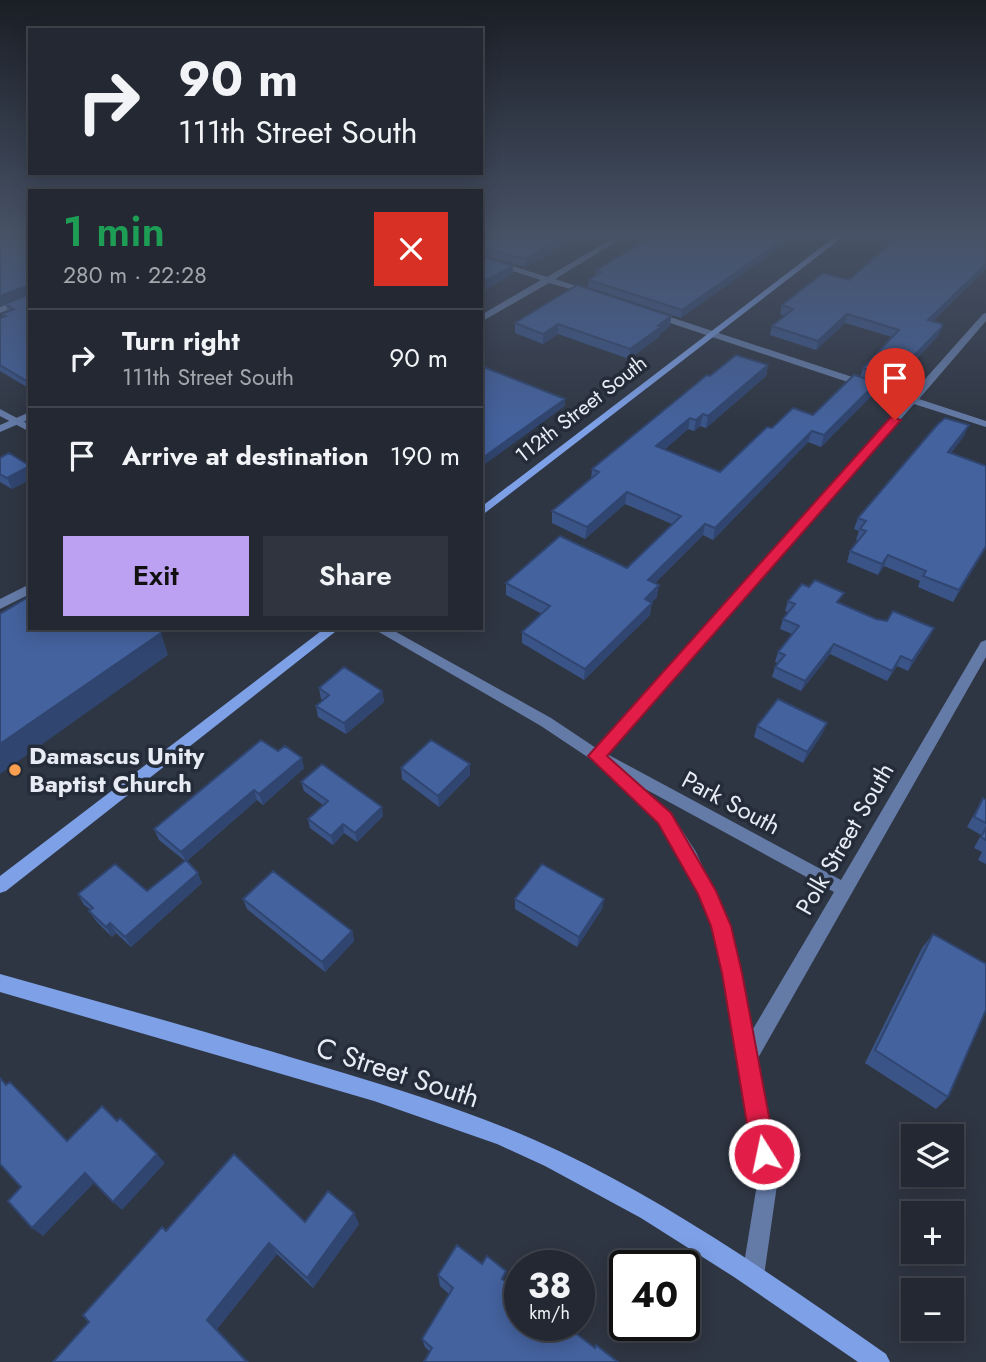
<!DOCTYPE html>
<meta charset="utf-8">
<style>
body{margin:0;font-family:Jost,sans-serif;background:#2f343e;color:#f1f3f6;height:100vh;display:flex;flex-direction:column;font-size:26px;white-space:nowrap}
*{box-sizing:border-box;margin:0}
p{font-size:23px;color:#a3a6ac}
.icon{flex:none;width:38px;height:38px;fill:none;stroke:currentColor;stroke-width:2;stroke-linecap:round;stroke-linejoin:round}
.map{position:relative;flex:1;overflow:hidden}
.panel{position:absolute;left:28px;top:189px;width:455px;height:441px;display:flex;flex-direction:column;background:#232832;border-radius:0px;box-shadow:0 4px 18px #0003,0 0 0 2px #40444d}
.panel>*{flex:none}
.guide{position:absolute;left:28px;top:28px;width:455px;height:147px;border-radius:0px;box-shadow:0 4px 18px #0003,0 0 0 2px #40444d;background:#232832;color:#f1f3f6;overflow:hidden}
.fabs{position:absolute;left:901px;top:1124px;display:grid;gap:14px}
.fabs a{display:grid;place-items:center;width:63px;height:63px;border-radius:0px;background:#232832;box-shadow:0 4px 18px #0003,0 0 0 2px #40444d;font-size:35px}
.speed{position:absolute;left:504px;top:1250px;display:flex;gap:14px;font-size:35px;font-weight:700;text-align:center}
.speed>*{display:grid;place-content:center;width:91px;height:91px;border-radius:50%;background:#232832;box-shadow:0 4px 18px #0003,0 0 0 2px #40444d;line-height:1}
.speed small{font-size:18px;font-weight:400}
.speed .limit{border:4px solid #111;border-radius:10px;background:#fff;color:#111}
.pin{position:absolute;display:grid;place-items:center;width:60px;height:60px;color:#fff;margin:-72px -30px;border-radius:50% 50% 50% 0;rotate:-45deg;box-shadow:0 0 7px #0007}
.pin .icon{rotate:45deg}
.me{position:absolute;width:77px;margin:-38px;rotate:350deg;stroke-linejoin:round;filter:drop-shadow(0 0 5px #0008)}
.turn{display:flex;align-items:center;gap:24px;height:147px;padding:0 35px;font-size:32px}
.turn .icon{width:91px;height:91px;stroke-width:2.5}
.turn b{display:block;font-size:49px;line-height:60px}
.round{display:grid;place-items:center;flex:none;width:74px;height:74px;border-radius:0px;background:#2f343e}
.overview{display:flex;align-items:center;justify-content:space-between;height:119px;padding:0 35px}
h1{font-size:42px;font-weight:600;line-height:52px;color:#1e9e55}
.cta{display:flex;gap:14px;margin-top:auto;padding:14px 35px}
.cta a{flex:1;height:80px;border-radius:0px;background:#bca0f2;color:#111;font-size:28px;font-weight:600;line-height:80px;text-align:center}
.cta a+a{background:#2f343e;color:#f1f3f6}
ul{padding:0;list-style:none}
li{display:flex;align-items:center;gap:21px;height:98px;padding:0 35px;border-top:2px solid #40444d}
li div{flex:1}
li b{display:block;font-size:26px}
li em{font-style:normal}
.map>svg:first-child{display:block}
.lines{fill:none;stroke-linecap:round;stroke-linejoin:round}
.minor{fill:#647ba7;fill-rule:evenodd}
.tertiary{fill:#647ba7;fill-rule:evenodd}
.secondary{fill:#7da0e7;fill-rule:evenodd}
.wall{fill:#3a5488}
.shaded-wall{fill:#30456f}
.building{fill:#44629e;stroke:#30456f;stroke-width:2}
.route{fill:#e11d48;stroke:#92132f;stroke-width:2}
.poi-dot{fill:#fa9f4f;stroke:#252c39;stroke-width:2.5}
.labels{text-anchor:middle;stroke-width:7;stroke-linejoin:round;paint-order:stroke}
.far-street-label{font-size:21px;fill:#e7ecf4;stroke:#252c39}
.poi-label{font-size:24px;font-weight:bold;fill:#e7ecf4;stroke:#252c39;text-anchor:start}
.street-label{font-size:24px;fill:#e7ecf4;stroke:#252c39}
.near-street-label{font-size:28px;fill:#e7ecf4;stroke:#252c39}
</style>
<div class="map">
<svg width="986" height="1362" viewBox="0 0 986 1362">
<rect width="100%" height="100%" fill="#2f3643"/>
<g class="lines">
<path class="minor" d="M617,236H626L555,279L592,291V295L549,283L481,322V315L541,280L481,261V256L547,277Z
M30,295V301L0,313V307Z
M652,313H658L910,396L983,314L986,313V321L919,399L986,421V427L914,404L607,754L841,880L981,642L986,640V657L754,1065L747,1068L740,1065L737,1058L740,1051L834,892L592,760L589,756L905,401L652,317Z
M30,412V419L0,432V425Z
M30,584V594L0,609V599Z"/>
<path class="tertiary" d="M0,409L30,425V432L0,416Z
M372,628H389L551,718L602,752L671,813L696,852L730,926L741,973L778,1178L764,1276L761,1284L753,1287L745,1284L742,1276L758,1178L723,973L712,926L684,861L659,823L592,760L541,726Z"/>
<path class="secondary" d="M836,236H844L481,516V507Z
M325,628H340L6,891L0,893V876Z
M0,974C97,1001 193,1028 290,1057C381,1084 472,1110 559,1151C675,1206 781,1281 886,1354L890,1362H858L734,1277L641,1218L545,1166L497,1144L374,1101L0,992Z"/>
</g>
<path class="wall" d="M0,236H30V389L0,371V318L3,317L2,314L8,311L5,304L29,294L0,306Z
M481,236H580L525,267L481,254Z
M796,236L681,318L588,287L589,280L596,275V270Z
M986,236V269L932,322L942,327L938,336L901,375L894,372L882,384L877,382L874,393L821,447L808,442L713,540L703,535L655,583L657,597L651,603L650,615L584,680L522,643V632L542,614L506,595V583L627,568L672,524L625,504L585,539L552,523V511L591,479L592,469L710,376L768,365L766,376L706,428L700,426L694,431L688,429L664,450L720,472L772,428L813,415L860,377L863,368L892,337L845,323L816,350L770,335L772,326L785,316L780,314L782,305L849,280L886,247L888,239Z
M671,316L670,326L660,334L659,337L629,359L558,334L543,344L515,333V323Z
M964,436L951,453L986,548L953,602L918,587L920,581L884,566L878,575L847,562L850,551L858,541L856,540L859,531L854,529L858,518Z
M0,458L12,489L0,482Z
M788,601L840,604L876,619L934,628L929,638L908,671L897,666L887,681L830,654L801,691L772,677L775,667L778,663L775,662L778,652L792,634L780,629L783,619L788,612L785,611Z
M319,688L382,691L384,702L346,734L318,717L316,706L323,700L321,699Z
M827,723L822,734L803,763L754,737L757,726Z
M278,751L304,768L263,805L257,800L187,861L202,883L131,947L116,933L112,937L96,921L89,911L91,910L84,905L78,894L147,891L185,861L159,840L154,829Z
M401,768L470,775L439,807L402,779Z
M301,782L383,816L357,842L344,833L333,845L310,828L308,819L323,805L304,791Z
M983,798L986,800V864L978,860L982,852L974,848L981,835L967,827Z
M243,899L352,931L354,941L325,972L247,909Z
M515,899H604L602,909L577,947L515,909Z
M933,934L948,1097L936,1109L865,1063L922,948Z
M305,1222L359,1224L313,1288L277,1254L217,1329L89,1322L166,1231Z
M482,1264L505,1281L520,1325L595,1348L596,1345L618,1362L430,1352L425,1347L422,1339L449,1294L440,1286L438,1275Z"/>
<path class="shaded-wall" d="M567,236H580L525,267V259Z
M788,236H796L681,318L682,310Z
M986,264V269L925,329L928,320Z
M513,266V274L481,292V283Z
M29,285L30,294L0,306V296Z
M847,314L845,323L816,350L818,341Z
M671,316L670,326L660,334L659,337L629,359L630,349Z
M558,324V334L543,344V334Z
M942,327L938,336L901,375L904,366Z
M897,363L894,372L882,384L885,375Z
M768,365L766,376L706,428L708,416Z
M877,382L874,393L821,447L824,435Z
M565,399V406L481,467V459Z
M703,414L700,426L694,431L696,420Z
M690,418L688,429L654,458L656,446Z
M969,425L964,436L943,463L948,452Z
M812,431L808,442L713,540L715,528Z
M30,466V480L12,489L7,478Z
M627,492L625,504L585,539L587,527Z
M705,524L703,535L646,592L648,580Z
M986,546V548L953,602L959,590Z
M888,555L884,566L878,575L882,564Z
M659,585L657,597L643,611L645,599Z
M652,603L650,615L584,680L585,669Z
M934,628L929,638L908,671L912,661Z
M161,633L168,655L0,774V744Z
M834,644L830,654L801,691L805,681Z
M901,656L897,666L887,681L892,671Z
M382,691L384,702L346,734L344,723Z
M827,723L822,734L803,763L807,752Z
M302,758L304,768L263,805L259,794Z
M470,764V775L439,807L438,796Z
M254,790L257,800L186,862L181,852Z
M382,807L383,816L357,842L355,833Z
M343,824L344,833L333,845L331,836Z
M198,873L202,883L131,947L125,937Z
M604,899L602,909L577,947L579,937Z
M110,923L116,933L112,937L106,927Z
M352,931L354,941L325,972L322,962Z
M157,1154L165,1163L122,1210L113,1202Z
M85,1173L95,1182L43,1236L32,1228Z
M354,1213L359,1224L313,1288L307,1278Z
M269,1243L277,1254L217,1329L249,1362H245L207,1320Z"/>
<path class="building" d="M0,236H30V383L0,365V318L6,316L2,314L14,309L5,304L29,294V285L0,296Z
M481,236H567L525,259L481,247Z
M654,236H788L682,310L589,280L601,272L596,270Z
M892,236H986V264L928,320L942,324V327L904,366L897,363L885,375L863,368L899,330L847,314L818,341L772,326L793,309L782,305L823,273L849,280L893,241L888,239Z
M481,256L513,266L481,283Z
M577,285L671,316L658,326L661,327L630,349L558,324L543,334L515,323Z
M736,355L768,365L708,416L703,414L696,420L690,418L656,446L720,472L767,427L772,428L793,408L813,415L854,375L877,382L824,435L812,431L715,528L705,524L648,580L659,585L645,599L652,603L585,669L522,632L550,606L506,583L560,536L627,568L681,516L627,492L587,527L552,511L599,472L592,469L707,375L710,376Z
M481,366L565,399L481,459Z
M945,418L969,425L948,452L986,466V546L959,590L923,576L926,571L888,555L882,564L850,551L866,531L860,529L866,521L858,518L937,425Z
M9,453L30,466L7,478L0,474V458Z
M815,580L844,593L837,602L876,619L887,621L893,611L934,628L912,661L901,656L892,671L834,644L805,681L775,667L785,655L778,652L799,626L783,619L795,604L788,601L802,584L809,587Z
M30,596V628H158L161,633L0,744V614Z
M344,667L382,691L344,723L316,706L329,695L319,688Z
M778,699L827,723L807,752L757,726Z
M261,740L278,751L285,746L302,758L259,794L254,790L181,852L154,829Z
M431,740L470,764L438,796L401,768Z
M322,764L382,807L355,833L343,824L331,836L308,819L328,801L301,782Z
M983,798L986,800V823L974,817Z
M986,828V840L981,837Z
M186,860L198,873L125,937L110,923L106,927L89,911L93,908L78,894L115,864L147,891Z
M542,864L604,899L579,937L515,899Z
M273,871L352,931L322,962L243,899Z
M933,934L986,964V1010L948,1097L875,1050Z
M0,1078L6,1085L10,1082L67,1141L102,1106L117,1121L120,1118L157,1154L113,1202L85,1173L32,1228L8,1201L21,1187L0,1164Z
M234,1154L305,1222L328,1191L354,1213L307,1278L269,1243L207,1320L246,1361L245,1362H53L89,1322L83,1315L162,1227L166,1231Z
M457,1245L482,1264L487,1256L506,1271L502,1279L520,1292V1325H565L595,1348L596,1345L618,1362H424L432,1348L422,1339L453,1288L438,1275Z"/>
<linearGradient id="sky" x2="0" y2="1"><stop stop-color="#1a1e25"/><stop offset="0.55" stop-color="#475266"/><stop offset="1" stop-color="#475266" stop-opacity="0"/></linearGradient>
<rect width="986" height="426" fill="url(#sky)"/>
<path class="route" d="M891,417L901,420L607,756L671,813L716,891L731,926L742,973L776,1154L772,1163L764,1166L756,1163L752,1154L722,973L711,926L698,894L658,823L588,756Z"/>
<circle class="poi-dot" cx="15" cy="770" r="7"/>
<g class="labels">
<g class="far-street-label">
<text transform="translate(581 409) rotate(-38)" y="7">112th Street South</text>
</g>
<g class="poi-label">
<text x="29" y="764">Damascus Unity<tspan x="29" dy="28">Baptist Church</tspan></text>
</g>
<g class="street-label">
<text transform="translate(731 803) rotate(28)" y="8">Park South</text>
<text transform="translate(845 839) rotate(-60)" y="8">Polk Street South</text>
</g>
<g class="near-street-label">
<text transform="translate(398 1072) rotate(18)" y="10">C Street South</text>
</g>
</g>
</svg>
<div class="fabs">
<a><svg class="icon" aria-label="layers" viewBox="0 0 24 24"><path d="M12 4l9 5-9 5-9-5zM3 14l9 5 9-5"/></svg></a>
<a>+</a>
<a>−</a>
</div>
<div class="speed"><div>38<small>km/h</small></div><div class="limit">40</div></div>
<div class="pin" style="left:895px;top:420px;background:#d93025"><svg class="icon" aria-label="arrive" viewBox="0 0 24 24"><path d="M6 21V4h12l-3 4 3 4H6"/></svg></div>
<svg class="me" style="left:764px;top:1154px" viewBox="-20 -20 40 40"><circle r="17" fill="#e11d48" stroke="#fff" stroke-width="3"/><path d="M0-11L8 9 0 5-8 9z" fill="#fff"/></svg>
<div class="guide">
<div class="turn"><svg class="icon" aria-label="right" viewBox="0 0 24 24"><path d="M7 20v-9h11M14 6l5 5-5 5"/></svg><div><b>90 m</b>111th Street South</div></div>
</div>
<section class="panel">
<div class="overview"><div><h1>1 min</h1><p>280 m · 22:28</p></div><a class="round" style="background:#d93025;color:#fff"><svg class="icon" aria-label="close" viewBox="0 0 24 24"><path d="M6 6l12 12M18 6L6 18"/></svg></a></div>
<ul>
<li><svg class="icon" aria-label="right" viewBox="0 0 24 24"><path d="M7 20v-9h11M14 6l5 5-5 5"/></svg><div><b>Turn right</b><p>111th Street South</p></div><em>90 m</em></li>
<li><svg class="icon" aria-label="arrive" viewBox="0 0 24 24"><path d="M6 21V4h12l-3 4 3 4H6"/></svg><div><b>Arrive at destination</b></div><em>190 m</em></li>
</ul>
<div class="cta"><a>Exit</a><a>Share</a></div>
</section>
</div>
